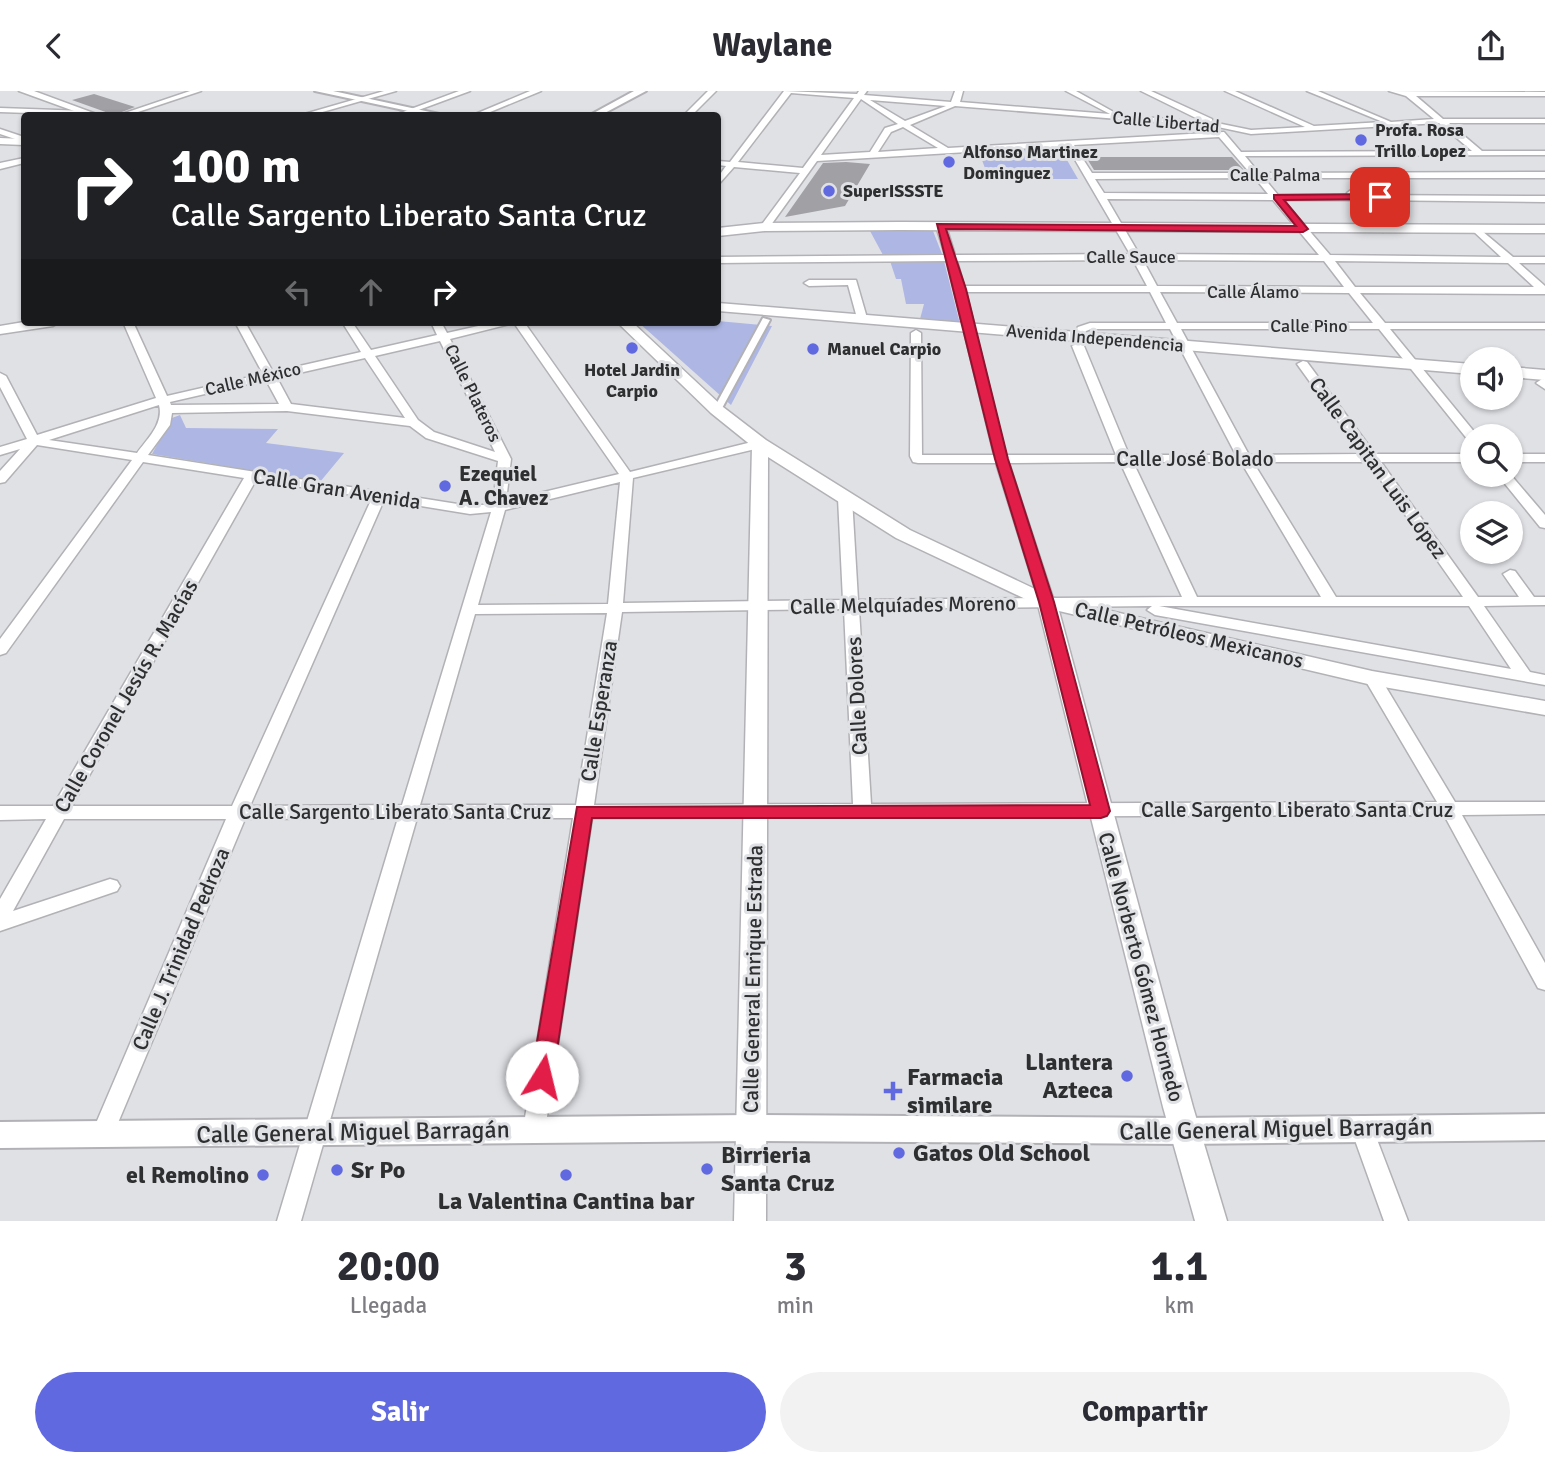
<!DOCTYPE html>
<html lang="es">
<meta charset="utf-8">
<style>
body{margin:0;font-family:Signika,sans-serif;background:#f2f2f3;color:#2b2b33;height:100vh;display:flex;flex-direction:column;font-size:26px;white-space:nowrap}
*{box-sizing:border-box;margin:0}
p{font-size:23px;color:#7c7c81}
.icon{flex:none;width:38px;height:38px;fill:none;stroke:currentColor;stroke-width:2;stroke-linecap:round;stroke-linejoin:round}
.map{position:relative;height:1130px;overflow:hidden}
.drawer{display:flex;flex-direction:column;background:#fff;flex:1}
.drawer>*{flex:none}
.top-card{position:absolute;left:21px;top:21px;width:700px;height:214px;border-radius:7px;box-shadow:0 2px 5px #0004;background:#202124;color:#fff;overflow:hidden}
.tools{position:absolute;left:1460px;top:256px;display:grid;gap:14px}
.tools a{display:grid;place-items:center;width:63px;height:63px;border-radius:50%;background:#fff;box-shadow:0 2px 5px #0004;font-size:35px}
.pin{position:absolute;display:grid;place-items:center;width:60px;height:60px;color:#fff;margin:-30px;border-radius:14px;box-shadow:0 4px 10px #0006}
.me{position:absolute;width:77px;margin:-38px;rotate:9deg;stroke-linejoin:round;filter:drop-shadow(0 0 5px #0008)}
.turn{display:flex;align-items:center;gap:24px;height:147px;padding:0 35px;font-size:32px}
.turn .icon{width:91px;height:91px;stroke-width:2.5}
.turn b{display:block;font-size:49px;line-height:60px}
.lanes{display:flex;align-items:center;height:66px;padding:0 35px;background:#0003;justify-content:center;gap:35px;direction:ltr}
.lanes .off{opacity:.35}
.eta{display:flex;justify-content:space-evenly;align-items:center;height:119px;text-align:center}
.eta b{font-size:42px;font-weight:700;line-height:49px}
.cta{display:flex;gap:14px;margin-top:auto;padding:14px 35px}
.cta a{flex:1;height:80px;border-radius:42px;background:#6169e1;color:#fff;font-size:28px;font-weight:700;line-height:80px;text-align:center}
.cta a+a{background:#f2f2f3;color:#2b2b33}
header{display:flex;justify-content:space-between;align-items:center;height:91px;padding:0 35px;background:#fff;font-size:32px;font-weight:700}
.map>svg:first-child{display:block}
.green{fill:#aeb7e4}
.building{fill:#a1a1a5}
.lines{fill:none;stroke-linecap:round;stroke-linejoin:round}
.pedestrian-casing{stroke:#b2b2b6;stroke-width:4}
.minor-casing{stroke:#b2b2b6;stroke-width:3}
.tertiary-casing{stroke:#b2b2b6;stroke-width:4}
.secondary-casing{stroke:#b2b2b6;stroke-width:3}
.pedestrian{fill:#fff;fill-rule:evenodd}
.minor{fill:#fff;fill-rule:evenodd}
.tertiary{fill:#fff;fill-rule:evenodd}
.secondary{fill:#fff;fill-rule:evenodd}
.route{fill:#e11d48;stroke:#92132f;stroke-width:2}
.poi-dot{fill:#6169e1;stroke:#e0e1e5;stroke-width:2.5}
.labels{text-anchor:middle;stroke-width:6;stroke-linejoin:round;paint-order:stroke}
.far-street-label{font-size:18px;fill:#2e2f30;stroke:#e0e1e5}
.far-poi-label{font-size:18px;font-weight:bold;fill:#2e2f30;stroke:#e0e1e5;text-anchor:start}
.street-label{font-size:21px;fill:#2e2f30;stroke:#e0e1e5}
.poi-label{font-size:21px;font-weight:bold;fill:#2e2f30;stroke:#e0e1e5;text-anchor:start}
.near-poi-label{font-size:24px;font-weight:bold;fill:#2e2f30;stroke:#e0e1e5;text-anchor:start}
.near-street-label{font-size:24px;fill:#2e2f30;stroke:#e0e1e5}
</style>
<header><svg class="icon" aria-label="back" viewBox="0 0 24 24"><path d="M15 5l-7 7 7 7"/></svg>Waylane<svg class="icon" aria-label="share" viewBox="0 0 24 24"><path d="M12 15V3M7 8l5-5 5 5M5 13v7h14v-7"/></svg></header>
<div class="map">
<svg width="1545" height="1130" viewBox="0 0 1545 1130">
<rect width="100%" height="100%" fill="#e0e1e5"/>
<path class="green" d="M1060,57L1078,88H989L979,61Z
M870,140H933L942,163L883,164Z
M890,170H944L960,233L920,228L924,213H906L901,188H896Z
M718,230L772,235L731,314L638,231Z
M180,324L186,337L278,338L266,352L344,362L320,391L152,363L172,327Z"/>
<path class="building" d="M94,3L135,16L114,24L72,9Z
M1086,66H1232L1244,79H1094Z
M846,71L870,73L845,115L785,126L823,72Z"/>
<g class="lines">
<g class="pedestrian-casing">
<path id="pedestrian" d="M763,227L770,229L721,319L717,321H714L713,319Z"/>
</g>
<g class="minor-casing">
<path id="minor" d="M190,0H201L129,24H119Z
M384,0H396L312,24H301Z
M459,0H470L405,24H395Z
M530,0H541L483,24H473Z
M708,0H716L692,24H684Z
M784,0L857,3L859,0H867L864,4L951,11L955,0H963L960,11L1110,23L1066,0H1076L1119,24L1204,31L1141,0H1151L1212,28V31L1251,39L1305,36L1225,0H1235L1314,35L1383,31L1307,0H1318L1391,31L1434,28L1406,5L1389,0L1545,1V5H1416L1443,28H1545V32H1449L1482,60H1545V64L1245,65L1259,82L1545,81V87H1264L1278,104H1348L1347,102L1351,99L1358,104L1545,105V111L1363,109L1388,138L1383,141L1353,109H1283L1330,164L1501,166L1473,140L1471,138L1476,135L1513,166H1545V172H1519L1545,195V203L1360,202L1385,232H1545V238H1390L1476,343L1472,345V350L1468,349L1379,238H1181L1249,364L1362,363L1297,273L1303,270L1307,271L1375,363H1472V371H1381L1478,506H1519L1503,483L1510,479L1515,480L1534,506H1545V514L1484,515L1530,581L1545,584V594L1155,524L1147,519L1152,515L859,518L871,713L1437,711L1364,587L1372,582L1378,583L1455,711H1545V723L1462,724L1545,872V899L1538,897L1444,724L592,727L545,1039L542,1046L534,1049L526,1046L523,1039L573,727H417L301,1130H277L398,727L245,728L110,1051L102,1054L94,1051L91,1044L226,728H64L13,820L110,788L117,790L120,795L117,800L0,840V808L46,728L0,729V715H53L244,387L143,371L6,562L0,564V548L132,369L37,354L5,391L0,392V380L20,358L0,364V356L27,348L0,296V282L6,285L37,344L156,307L123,231H133L167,305L263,283L235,231H245L273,281L361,261L342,231H352L371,259L437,244L431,231H441L447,242L496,231H524L630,381L760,349L766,353L764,356L633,387L623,512L843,509L838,407L845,403L852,407L858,509L1038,507L996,372H918L913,371L910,365L911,242L916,239L921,242L922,364H994L947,170L718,172V166L945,164L936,135L941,132L946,135L955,164L1130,163L1067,55L817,70L768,138H762L760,136L800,82L734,76L718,94V86L726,75L718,74V70L730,71ZM791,2L854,7L803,77L738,71ZM861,8L898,33L885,37L870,61L821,64ZM870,9L946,15L905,30ZM955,15L1218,36L1251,43L1439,32L1472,60L1241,61L1224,41L948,57L910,34ZM903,36L938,57L878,61L891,41ZM1219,46L1250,82H1092L1074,54ZM1255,87L1268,103L1104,102L1095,88ZM1107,108L1273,109L1319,164L1139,163ZM1133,169L1147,195H964L957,170ZM1143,169L1324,170L1344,196L1157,195ZM1335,170L1508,172L1534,196H1355ZM966,201H1150L1166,232H1090L1078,236L1071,245L1081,247L1086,240L1091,238H1170L1236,364H1129L1084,255L1078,252L1072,255L1116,364H1006ZM1160,201L1349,202L1373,232H1177ZM514,232L619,383L506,410L511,368L450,248ZM440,250L495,361L434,341L418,329L375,265ZM365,267L405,327L291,313L277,287ZM266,289L279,313L171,314L170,311ZM159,314C164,333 147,348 137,362L49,349ZM287,320L410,335L426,347L498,370L493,413L470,415L148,364L170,334L172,322ZM1120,371L1182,506L1053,507L1009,372ZM1133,371H1241L1321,506H1197ZM1253,371H1368L1463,506H1336ZM256,389L372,407L232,715H72ZM620,391L608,513L478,514L505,419ZM384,409L470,423L491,421L402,714L250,715ZM1159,515H1469L1511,578ZM844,518L853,713L594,714L622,521ZM607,522L576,714H420L475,523Z
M0,17L87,20L91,22L87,24L0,21Z
M0,38L24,46V51L0,43Z
M24,67V72L0,78V72Z
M856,189L867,227L862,230L857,227L848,194L809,195L804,192L809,189Z
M1542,288L1545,289V298L1536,292Z
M1510,363H1545V371H1510Z
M1497,383H1510L1545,424V437L1540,436Z
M1362,1028L1370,1031L1373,1038L1408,1130H1384L1351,1038L1354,1031Z"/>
</g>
<g class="tertiary-casing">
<path id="tertiary" d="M315,0H333L444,24H427Z
M634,0H646L601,24H590Z
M1545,1023V1049L1184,1053L751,1050L0,1057V1031L751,1024L1184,1027Z"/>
</g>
<g class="secondary-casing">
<path id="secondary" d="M19,0H34L99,24H85Z
M0,47L24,48V54L0,53Z
M900,131L1545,134V142L900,139L765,140L718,145V137L765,132Z
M718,212L1472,273V283L718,220Z
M24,231H60L53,235L0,243V235Z
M617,231H632L723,316L766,349L910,439L1054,507L1372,580L1545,610V624L1372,594L1059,520L1193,1016L1227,1130H1195L1163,1016L1038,514L896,447L768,366L766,1130H734L752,355L711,322Z
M1510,276L1545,279V289L1510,286Z"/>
</g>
<use href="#pedestrian" class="pedestrian"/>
<use href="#minor" class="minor"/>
<use href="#tertiary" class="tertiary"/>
<use href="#secondary" class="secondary"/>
</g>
<path class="route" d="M1380,103L1385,106L1384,108L1284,109L1308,138L1303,141L946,138L966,198L1008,368L1054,511L1110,720L1107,725L1101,727H592L553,986L550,993L542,996L534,993L531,986L577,716L1090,714L1039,511L995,368L937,133L1296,135L1274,108V104Z"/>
<g class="poi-dot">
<circle cx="1361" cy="49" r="7"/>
<circle cx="949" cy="71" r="7"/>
<circle cx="829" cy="100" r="7"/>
<circle cx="632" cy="257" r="7"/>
<circle cx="813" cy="258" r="7"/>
<circle cx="445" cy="395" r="7"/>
<circle cx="1127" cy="985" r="7"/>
<path d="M889.5 989.5h7v7h7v7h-7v7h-7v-7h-7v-7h7z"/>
<circle cx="899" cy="1062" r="7"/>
<circle cx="707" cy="1078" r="7"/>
<circle cx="337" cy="1079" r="7"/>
<circle cx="263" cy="1084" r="7"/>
<circle cx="566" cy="1084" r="7"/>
</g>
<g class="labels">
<g class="far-street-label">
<text transform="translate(1166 31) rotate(5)" y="6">Calle Libertad</text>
<text x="1275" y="90">Calle Palma</text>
<text x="1131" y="172">Calle Sauce</text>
<text x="1253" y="207">Calle Álamo</text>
<text x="1309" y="241">Calle Pino</text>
<text transform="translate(1095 247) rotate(5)" y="6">Avenida Independencia</text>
<text transform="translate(253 288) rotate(-13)" y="6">Calle México</text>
<text transform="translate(473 302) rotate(64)" y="6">Calle Plateros</text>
</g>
<g class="far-poi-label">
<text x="1375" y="45">Profa. Rosa<tspan x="1375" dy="21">Trillo Lopez</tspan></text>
<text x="963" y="67">Alfonso Martinez<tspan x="963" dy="21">Dominguez</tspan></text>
<text x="843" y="106">SuperISSSTE</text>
<text x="827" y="264">Manuel Carpio</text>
<text x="632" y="285" text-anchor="middle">Hotel Jardin<tspan x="632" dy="21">Carpio</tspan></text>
</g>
<g class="street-label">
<text x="1195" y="375">Calle José Bolado</text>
<text transform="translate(1378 377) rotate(54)" y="7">Calle Capitan Luis López</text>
<text transform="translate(337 398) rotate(9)" y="7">Calle Gran Avenida</text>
<text transform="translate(903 514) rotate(-1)" y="7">Calle Melquíades Moreno</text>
<text transform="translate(1189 544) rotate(13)" y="7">Calle Petróleos Mexicanos</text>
<text transform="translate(126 605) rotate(-60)" y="7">Calle Coronel Jesús R. Macías</text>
<text transform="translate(857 605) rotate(-93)" y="7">Calle Dolores</text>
<text transform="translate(599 620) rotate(-81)" y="7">Calle Esperanza</text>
<text x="1297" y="726">Calle Sargento Liberato Santa Cruz</text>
<text x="395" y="728">Calle Sargento Liberato Santa Cruz</text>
<text transform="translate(181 858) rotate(-67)" y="7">Calle J. Trinidad Pedroza</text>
<text transform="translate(1141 876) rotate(75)" y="7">Calle Norberto Gómez Hornedo</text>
<text transform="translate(753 888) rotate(-89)" y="7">Calle General Enrique Estrada</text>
</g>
<g class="poi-label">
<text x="459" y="390">Ezequiel<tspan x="459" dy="24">A. Chavez</tspan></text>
</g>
<g class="near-poi-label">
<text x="1113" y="979" text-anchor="end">Llantera<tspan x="1113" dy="28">Azteca</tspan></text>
<text x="907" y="994">Farmacia<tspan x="907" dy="28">similare</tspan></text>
<text x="913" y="1070">Gatos Old School</text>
<text x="721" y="1072">Birrieria<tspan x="721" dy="28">Santa Cruz</tspan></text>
<text x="351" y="1087">Sr Po</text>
<text x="249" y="1092" text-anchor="end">el Remolino</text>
<text x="566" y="1118" text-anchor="middle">La Valentina Cantina bar</text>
</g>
<g class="near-street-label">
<text transform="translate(1276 1038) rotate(-1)" y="8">Calle General Miguel Barragán</text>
<text transform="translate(353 1041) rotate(-1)" y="8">Calle General Miguel Barragán</text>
</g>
</g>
</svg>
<div class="tools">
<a><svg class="icon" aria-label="sound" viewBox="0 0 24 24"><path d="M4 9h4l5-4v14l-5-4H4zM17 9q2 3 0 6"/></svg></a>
<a><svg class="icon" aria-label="search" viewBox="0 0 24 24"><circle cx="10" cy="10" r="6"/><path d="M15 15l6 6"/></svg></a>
<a><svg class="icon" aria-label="layers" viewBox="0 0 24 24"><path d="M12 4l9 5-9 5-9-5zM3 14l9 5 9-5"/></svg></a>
</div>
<div class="pin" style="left:1380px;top:106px;background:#d93025"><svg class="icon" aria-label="arrive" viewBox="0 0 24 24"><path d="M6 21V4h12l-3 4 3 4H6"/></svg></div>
<svg class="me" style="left:542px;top:986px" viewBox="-20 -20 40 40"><circle r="19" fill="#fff"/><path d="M0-13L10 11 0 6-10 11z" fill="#e11d48"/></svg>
<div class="top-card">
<div class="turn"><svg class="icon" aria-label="right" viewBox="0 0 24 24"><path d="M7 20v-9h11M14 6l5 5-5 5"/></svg><div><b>100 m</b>Calle Sargento Liberato Santa Cruz</div></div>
<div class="lanes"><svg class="icon off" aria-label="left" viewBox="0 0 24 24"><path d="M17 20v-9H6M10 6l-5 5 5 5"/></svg><svg class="icon off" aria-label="ahead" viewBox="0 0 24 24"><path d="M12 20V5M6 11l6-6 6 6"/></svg><svg class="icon" aria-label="right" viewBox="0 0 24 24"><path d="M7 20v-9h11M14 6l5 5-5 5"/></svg></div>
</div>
</div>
<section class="drawer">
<div class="eta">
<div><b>20:00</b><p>Llegada</p></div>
<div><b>3</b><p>min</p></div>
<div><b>1.1</b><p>km</p></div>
</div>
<div class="cta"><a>Salir</a><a>Compartir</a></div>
</section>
